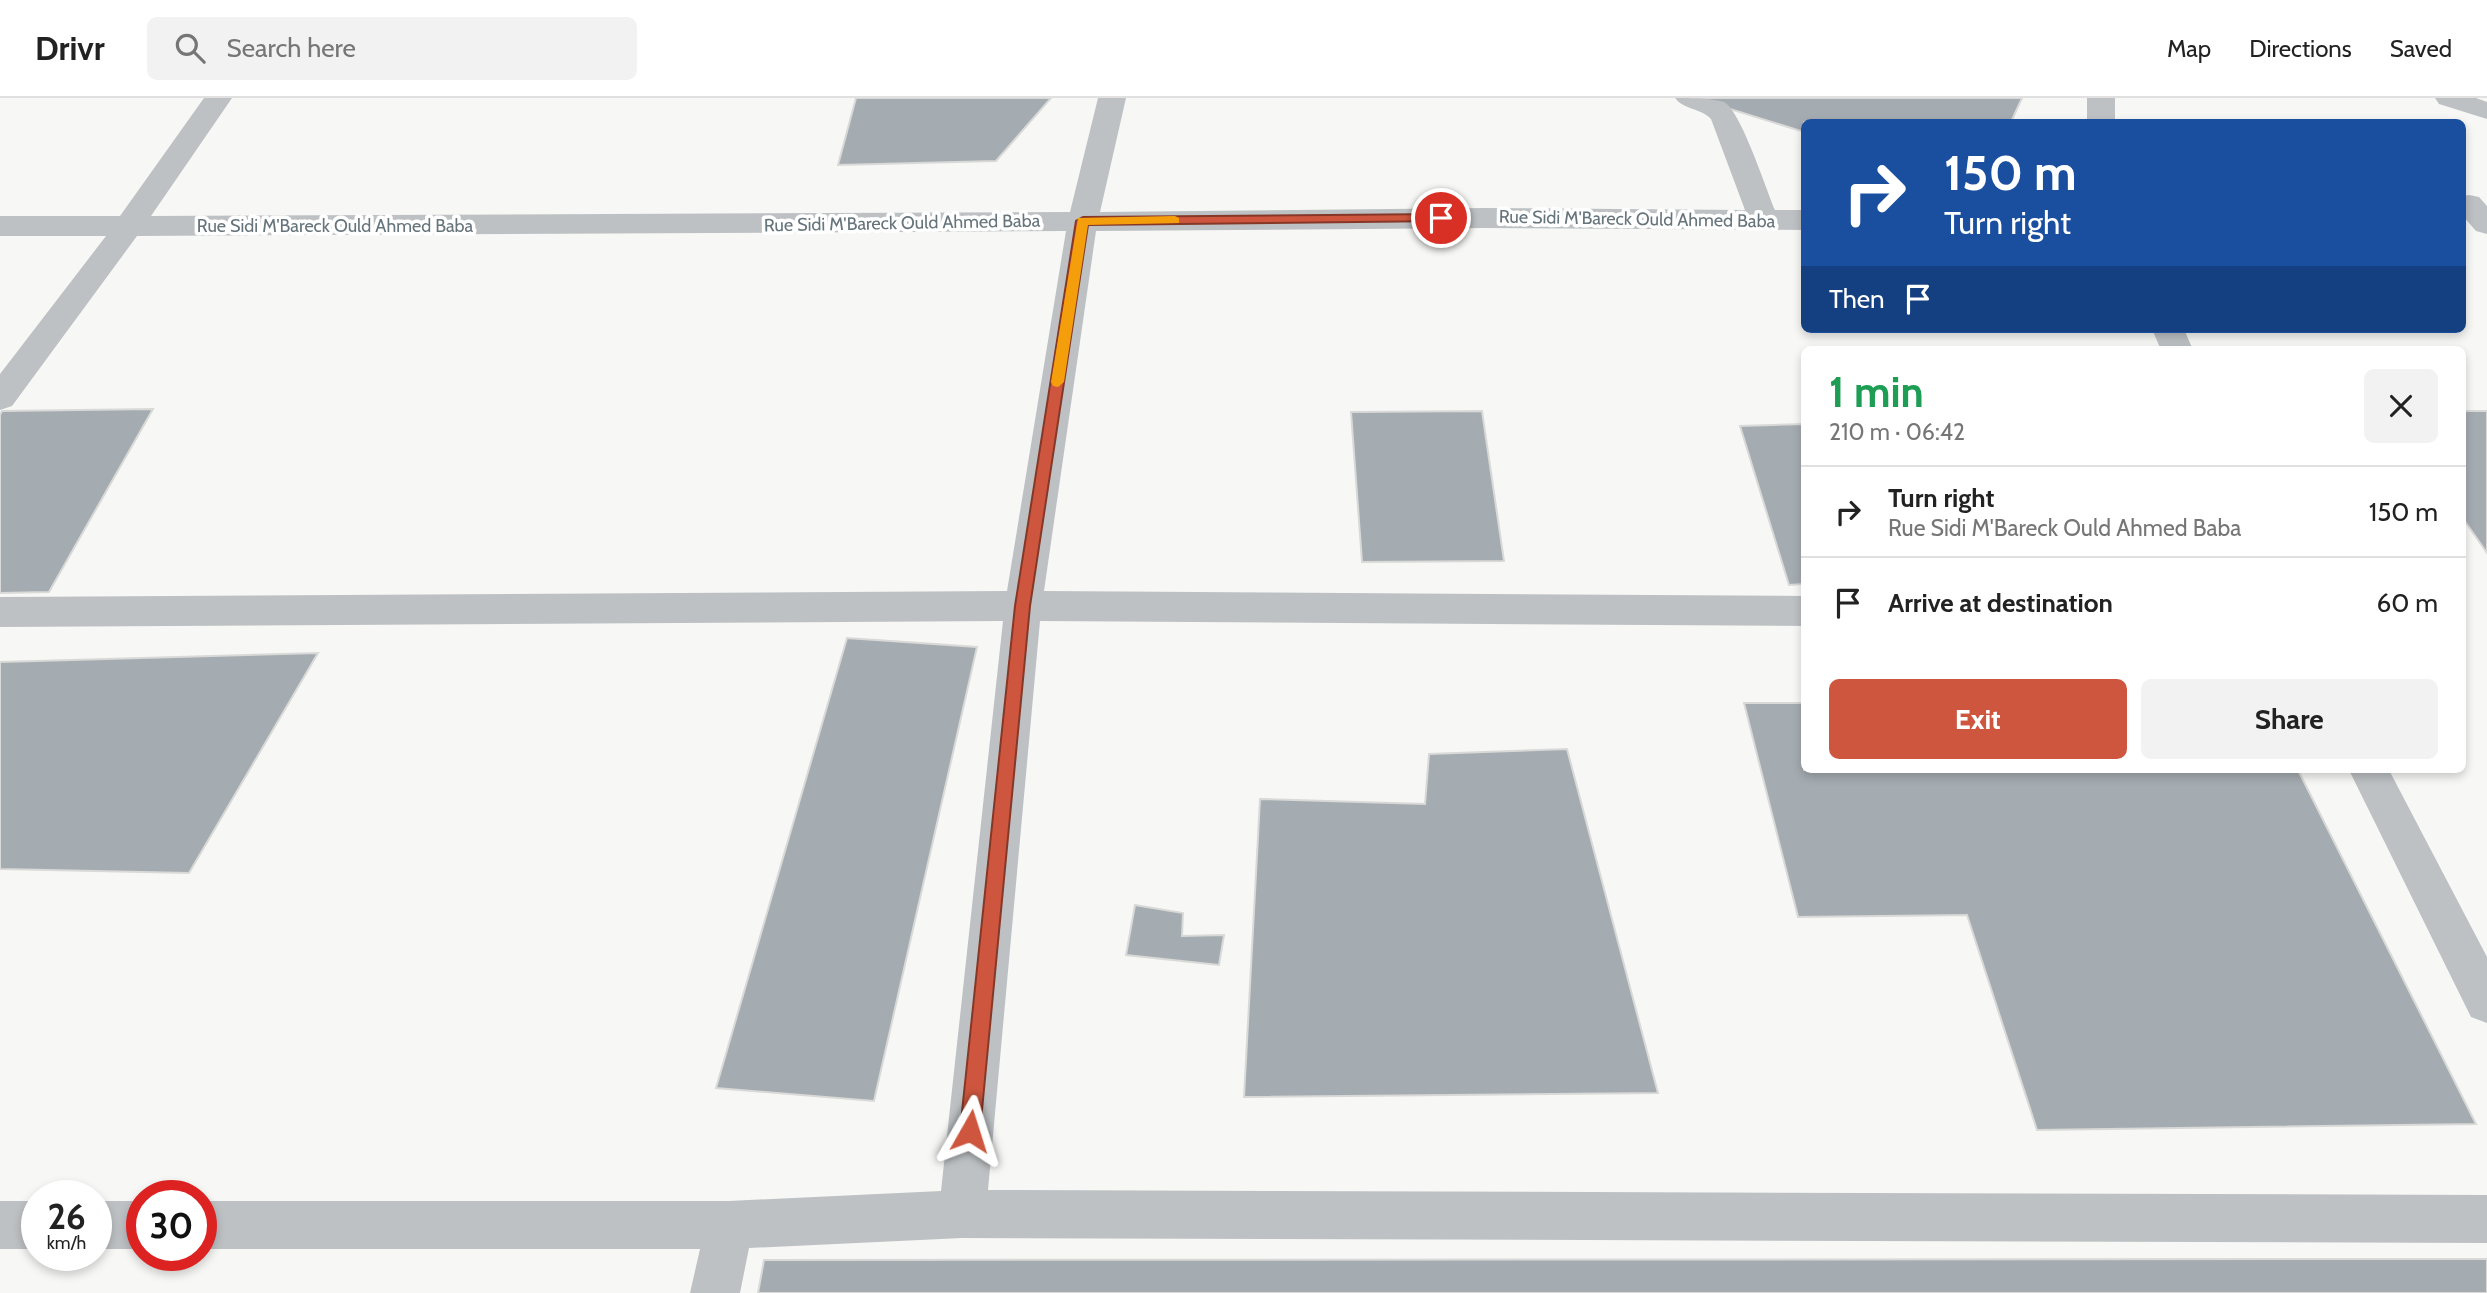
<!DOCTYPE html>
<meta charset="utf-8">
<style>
body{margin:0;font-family:Cabin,sans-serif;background:#f2f2f2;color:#222;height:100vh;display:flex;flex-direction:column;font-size:26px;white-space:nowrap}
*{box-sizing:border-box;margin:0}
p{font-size:23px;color:#767676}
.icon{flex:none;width:38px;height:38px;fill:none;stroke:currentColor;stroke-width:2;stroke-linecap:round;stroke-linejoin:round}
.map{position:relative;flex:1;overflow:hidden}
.side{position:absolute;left:1801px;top:248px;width:665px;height:427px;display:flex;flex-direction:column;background:#fff;border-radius:10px;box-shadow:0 4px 10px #0003}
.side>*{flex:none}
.top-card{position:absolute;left:1801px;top:21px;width:665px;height:214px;border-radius:10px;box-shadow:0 4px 10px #0003;background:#1a4fa0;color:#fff;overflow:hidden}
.speed{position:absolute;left:21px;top:1082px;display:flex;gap:14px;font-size:35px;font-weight:700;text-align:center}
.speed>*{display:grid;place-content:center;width:91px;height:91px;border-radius:50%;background:#fff;box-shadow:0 4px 10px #0003;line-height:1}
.speed small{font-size:18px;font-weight:400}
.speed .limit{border:10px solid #d22;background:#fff;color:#111}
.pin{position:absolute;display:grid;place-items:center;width:60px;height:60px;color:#fff;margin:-30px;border:4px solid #fff;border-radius:50%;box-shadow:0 2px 7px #0007}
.me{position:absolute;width:77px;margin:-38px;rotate:6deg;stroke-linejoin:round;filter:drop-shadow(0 0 5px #0008)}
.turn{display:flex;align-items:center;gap:24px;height:147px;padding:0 28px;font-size:32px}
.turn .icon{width:91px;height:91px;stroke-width:2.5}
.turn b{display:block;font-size:49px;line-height:60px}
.then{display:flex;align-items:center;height:66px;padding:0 28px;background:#0003;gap:14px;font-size:26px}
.round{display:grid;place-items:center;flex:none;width:74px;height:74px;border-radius:10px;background:#f2f2f2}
.head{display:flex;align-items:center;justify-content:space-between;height:119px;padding:0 28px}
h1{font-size:42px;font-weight:700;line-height:52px;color:#1e9e55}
.button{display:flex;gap:14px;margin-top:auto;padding:14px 28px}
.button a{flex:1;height:80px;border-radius:10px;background:#ce563e;color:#fff;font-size:28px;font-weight:700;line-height:80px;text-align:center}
.button a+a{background:#f2f2f2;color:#222}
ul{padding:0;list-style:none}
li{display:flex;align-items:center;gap:21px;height:91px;padding:0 28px;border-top:2px solid #e0e0e0}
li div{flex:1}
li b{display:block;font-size:26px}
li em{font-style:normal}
header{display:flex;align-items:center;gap:42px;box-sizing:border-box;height:98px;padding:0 35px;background:#fff;border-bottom:2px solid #e0e0e0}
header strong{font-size:33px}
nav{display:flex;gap:38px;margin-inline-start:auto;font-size:24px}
.search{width:490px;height:63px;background:#f2f2f2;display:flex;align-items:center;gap:18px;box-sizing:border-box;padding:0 24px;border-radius:10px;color:#767676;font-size:26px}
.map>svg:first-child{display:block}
.building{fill:#a5acb1;stroke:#d9d9d7;stroke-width:2}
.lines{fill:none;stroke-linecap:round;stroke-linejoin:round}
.minor{fill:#bdc1c4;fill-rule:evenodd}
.route{fill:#ce563e;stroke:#863828;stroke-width:2}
.slow{fill:#f59e0b}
.labels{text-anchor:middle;stroke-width:7;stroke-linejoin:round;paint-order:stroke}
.far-street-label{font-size:18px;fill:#66747c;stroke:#fff}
</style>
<header>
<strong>Drivr</strong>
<div class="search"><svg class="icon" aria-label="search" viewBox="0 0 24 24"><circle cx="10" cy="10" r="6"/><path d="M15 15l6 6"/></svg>Search here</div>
<nav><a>Map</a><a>Directions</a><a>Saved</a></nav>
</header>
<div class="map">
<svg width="2487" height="1195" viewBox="0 0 2487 1195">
<rect width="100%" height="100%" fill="#f7f7f5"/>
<path class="building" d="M856,0H1051L996,63L838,67Z
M1695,0H2022L2011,24H1804V34Z
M153,311L49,494L0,495V317L2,313Z
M1482,313L1504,463L1362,464L1351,314Z
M2462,313H2487V455L2462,419Z
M1804,326V486L1789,487L1740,328Z
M847,540L977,549L874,1003L716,990Z
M318,555L189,775L0,771V564Z
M1744,605H1804V672H2298L2476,1026L2037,1032L1967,817L1798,819Z
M1567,651L1658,995L1244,999L1260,701L1425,706L1429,656Z
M1135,807L1183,815L1182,838L1224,837L1219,867L1126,857Z
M2487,1161V1195H758L764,1162Z"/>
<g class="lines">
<path class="minor" d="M204,0H232L151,118L1070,114L1098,0H1126L1100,114L1484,110L1745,112L1711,21C1701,10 1684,12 1675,0C1691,0 1710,0 1724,4C1741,13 1766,91 1775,112H1804V132L1484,130L1096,133L1044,493L1804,498V528L1040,523L988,1092L2487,1097V1145L962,1140L749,1150L740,1195H690L700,1151H201V1103H729L941,1093L1003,523L0,529V499L1007,493L1066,133L137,138L12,308L0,312V276L106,138H0V118H120Z
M2087,0H2115V24H2087Z
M2435,0H2476L2487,4V21L2439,6Z
M2469,97L2479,99L2487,108V136L2476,133L2462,117V98Z
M2152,231H2184L2193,252H2161Z
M2349,672H2389L2487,859V925L2471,919Z
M0,1103H37V1151H0Z
M96,1103H142V1151H96Z"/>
</g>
<path class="route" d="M1441,116L1447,120L1445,123L1088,127L1030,508L980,1033L977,1040L970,1043L963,1040L960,1033L1015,508L1076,123L1083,119Z"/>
<path class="slow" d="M1175,118L1179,120V125L1088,127L1064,284L1058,289L1053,288L1051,284L1078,120Z"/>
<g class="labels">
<g class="far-street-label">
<text transform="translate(1637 121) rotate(1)" y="6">Rue Sidi M'Bareck Ould Ahmed Baba</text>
<text transform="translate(902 125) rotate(-1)" y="6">Rue Sidi M'Bareck Ould Ahmed Baba</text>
<text x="335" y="134">Rue Sidi M'Bareck Ould Ahmed Baba</text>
</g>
</g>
</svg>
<div class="speed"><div>26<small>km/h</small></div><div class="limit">30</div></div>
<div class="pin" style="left:1441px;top:120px;background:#d93025"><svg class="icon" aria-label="arrive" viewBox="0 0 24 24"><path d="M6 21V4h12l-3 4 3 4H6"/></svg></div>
<svg class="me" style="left:970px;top:1033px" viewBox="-20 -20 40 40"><path d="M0-17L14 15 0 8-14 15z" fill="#ce563e" stroke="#fff" stroke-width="4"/></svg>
<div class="top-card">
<div class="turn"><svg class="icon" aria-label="right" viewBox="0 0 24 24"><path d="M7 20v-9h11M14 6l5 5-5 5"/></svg><div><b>150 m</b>Turn right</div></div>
<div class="then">Then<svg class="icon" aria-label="arrive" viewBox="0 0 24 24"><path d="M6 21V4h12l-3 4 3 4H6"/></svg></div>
</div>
<section class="side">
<div class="head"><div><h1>1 min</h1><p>210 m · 06:42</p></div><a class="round"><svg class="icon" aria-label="close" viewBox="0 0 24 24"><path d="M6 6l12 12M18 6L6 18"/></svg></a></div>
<ul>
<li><svg class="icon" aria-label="right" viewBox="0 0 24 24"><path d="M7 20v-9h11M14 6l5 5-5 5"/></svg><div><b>Turn right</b><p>Rue Sidi M'Bareck Ould Ahmed Baba</p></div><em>150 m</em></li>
<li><svg class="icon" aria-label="arrive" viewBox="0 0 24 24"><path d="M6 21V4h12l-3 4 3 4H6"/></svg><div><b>Arrive at destination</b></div><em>60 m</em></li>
</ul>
<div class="button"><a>Exit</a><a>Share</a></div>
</section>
</div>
